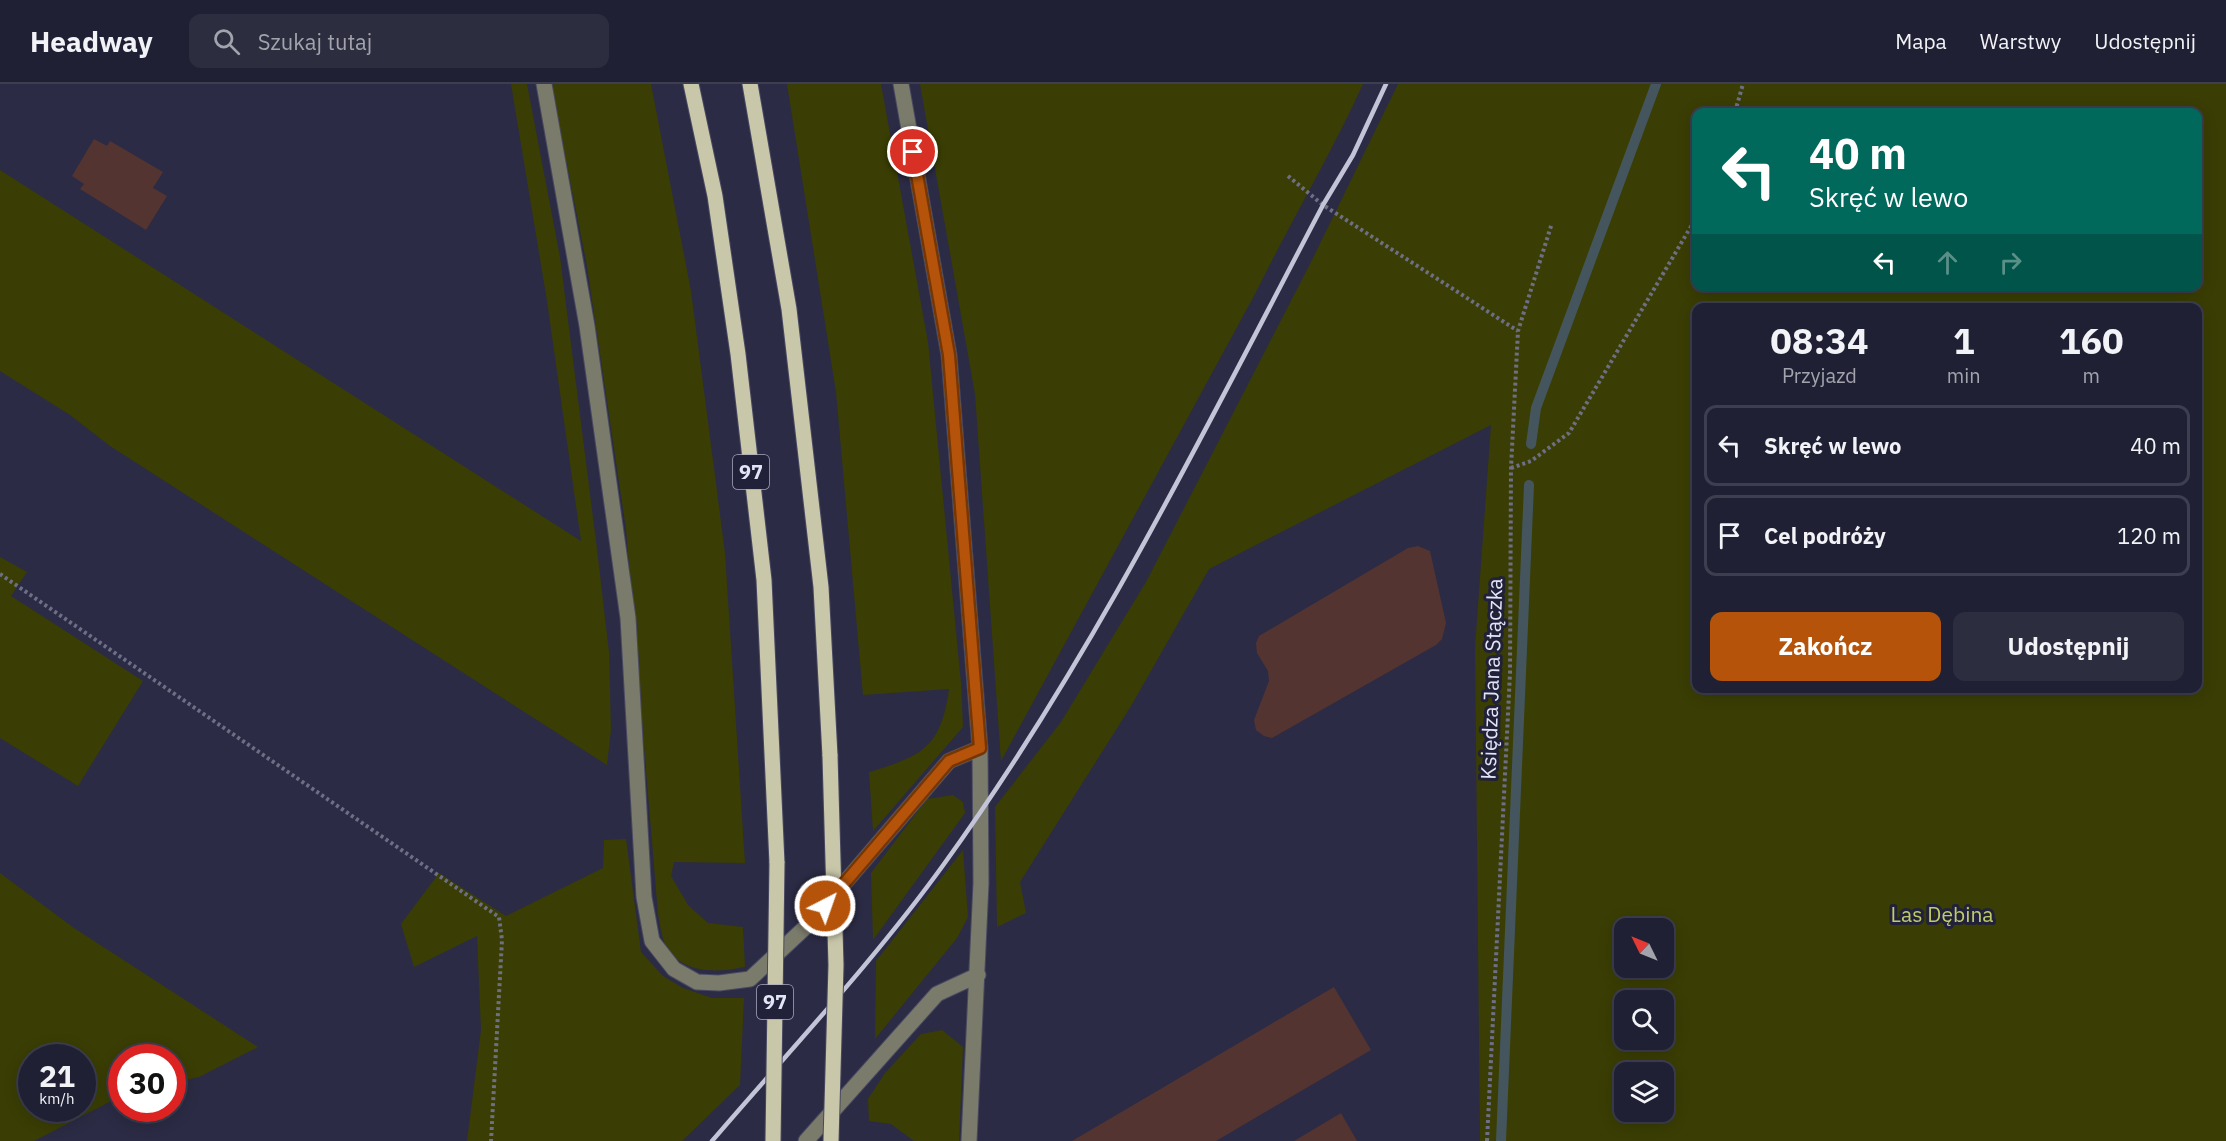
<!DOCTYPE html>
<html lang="pl">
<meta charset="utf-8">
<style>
body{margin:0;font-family:"IBM Plex Sans",sans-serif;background:#2d2d40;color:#f1f3f6;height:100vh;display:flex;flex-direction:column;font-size:22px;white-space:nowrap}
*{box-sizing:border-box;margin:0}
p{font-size:20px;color:#a2a3ac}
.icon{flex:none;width:33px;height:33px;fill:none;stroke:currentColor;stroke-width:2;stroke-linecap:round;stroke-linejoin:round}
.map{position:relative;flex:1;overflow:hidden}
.details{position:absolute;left:1692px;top:219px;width:510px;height:390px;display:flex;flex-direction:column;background:#202034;border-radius:12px;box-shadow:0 3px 15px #0003,0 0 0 2px #3d3e4f}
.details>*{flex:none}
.guide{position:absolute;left:1692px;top:24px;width:510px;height:183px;border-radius:12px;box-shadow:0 3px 15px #0003,0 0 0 2px #3d3e4f;background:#00695c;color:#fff;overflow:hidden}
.needle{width:39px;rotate:313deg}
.fabs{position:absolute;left:1614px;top:834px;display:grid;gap:12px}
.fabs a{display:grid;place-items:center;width:60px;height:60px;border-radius:12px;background:#202034;box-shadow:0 3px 15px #0003,0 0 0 2px #3d3e4f;font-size:30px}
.speed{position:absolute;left:18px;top:960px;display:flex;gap:12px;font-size:30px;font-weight:700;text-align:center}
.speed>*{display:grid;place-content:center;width:78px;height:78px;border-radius:50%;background:#202034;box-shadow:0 3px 15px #0003,0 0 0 2px #3d3e4f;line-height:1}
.speed small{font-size:15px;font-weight:400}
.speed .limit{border:9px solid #d22;background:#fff;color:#111}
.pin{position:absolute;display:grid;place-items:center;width:51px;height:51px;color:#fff;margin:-26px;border:3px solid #fff;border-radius:50%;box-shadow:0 2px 6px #0007}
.me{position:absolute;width:66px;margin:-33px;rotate:41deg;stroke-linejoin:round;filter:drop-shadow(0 0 4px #0008)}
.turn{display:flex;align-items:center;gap:21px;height:126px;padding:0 18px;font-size:27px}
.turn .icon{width:78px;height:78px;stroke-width:2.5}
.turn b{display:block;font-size:42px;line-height:51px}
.lanes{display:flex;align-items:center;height:57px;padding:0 18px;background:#0003;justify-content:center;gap:30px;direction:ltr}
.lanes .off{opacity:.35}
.eta{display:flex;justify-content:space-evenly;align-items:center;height:102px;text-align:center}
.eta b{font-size:36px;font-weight:700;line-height:42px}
.action{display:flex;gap:12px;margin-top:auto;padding:12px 18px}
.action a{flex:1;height:69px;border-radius:12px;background:#b45309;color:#fff;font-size:24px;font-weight:700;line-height:69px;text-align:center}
.action a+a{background:#2d2d40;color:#f1f3f6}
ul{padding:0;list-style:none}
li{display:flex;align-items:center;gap:18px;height:81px;margin:0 12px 9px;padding:0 6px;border:3px solid #3d3e4f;border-radius:12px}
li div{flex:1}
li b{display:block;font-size:22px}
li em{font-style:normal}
header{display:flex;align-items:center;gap:36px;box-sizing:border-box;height:84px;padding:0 30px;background:#202034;border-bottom:2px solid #3d3e4f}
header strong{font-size:28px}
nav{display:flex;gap:33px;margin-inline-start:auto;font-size:21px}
.search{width:420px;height:54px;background:#2d2d40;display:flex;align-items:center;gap:15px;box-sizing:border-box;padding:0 21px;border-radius:12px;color:#a2a3ac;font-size:22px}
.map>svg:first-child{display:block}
.green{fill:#3a3e04;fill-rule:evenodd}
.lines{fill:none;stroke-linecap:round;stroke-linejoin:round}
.stream{stroke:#44555d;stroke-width:10}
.building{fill:#543430}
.minor-casing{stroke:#484961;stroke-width:17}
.major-casing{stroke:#484961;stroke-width:17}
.path{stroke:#6e6e85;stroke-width:4;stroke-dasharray:3 3;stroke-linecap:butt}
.minor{stroke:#7b7b6c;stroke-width:15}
.major{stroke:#c9c7aa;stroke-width:15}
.rail{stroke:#c3c4d7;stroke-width:4.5}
.major-bridge-casing{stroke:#484961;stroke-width:17;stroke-linecap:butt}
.major-bridge{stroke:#c9c7aa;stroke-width:15}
.route-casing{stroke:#753606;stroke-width:15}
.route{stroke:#b45309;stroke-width:10}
.labels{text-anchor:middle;stroke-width:6;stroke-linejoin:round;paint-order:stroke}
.shield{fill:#21213a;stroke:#a9aabe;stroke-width:1.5}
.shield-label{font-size:20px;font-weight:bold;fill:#e3e4f6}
.street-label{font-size:21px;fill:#e3e4f6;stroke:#21213a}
.park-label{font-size:21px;fill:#c0cb6c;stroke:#21213a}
</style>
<header>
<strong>Headway</strong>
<div class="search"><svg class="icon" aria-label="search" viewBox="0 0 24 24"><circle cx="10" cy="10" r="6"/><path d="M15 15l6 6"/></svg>Szukaj tutaj</div>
<nav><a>Mapa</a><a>Warstwy</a><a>Udostępnij</a></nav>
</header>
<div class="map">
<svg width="2226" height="1057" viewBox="0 0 2226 1057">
<rect width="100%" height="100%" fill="#2b2b45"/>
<path class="green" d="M511,0H527L560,173L597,465L609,568L611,646L607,681L110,362L70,331L0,287V86L581,457L547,217Z
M551,0H651L691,207L725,469L745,779L674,778L671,792L688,821L708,839L743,843L745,883C719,888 687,891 668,866C662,857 660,840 658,830L626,445L587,182Z
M787,0H881L928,258L961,599L963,643L873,747L869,688C923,672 941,663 949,605L863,611L836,308Z
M920,0H1363C1330,72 1290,139 1255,210L1001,677L975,310Z
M1398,0H2226V1057H1480L1475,563L1491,341L1209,485L1131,622L1020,798L1026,829L997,843L995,723L1061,638L1146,498L1310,180ZM1696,28H2198V202H1696ZM1696,224H2198V604H1696ZM1624,844H1664V884H1624ZM1624,916H1664V956H1624ZM1624,988H1664V1028H1624Z
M0,473L27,488L11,512L143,597L78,702L0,654Z
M953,711L963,718L965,729L873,856L871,789L927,715Z
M626,755L641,868L663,892L683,904L712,914H744L740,1001L682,1057H467L481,946L477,852L414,883L401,840L439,789L506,832L603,784L604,756Z
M963,766L968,833L957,854L875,955L876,877Z
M0,789L74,844L258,963L199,993L173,999L172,974H122L121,1012L34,1057H0ZM32,974H82V1024H32Z
M942,946L963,963L959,1057H914L891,1040L869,1037L868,1015L885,989L921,950Z"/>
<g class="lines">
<path class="stream" d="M1531,360L1536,324L1656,0
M1501,1057L1529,401"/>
</g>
<path class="building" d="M94,55L107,62L110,57L163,88L153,104L167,112L146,146L80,105L84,100L72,92Z
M1418,462L1430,467L1446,539L1442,555L1436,561L1272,654L1264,652L1256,646L1254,636L1269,597L1268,587L1257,569L1256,559L1259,552L1408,464Z
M1334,903L1371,966L1216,1057H1072Z
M1341,1029L1357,1057H1294Z"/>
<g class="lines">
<g class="minor-casing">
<path id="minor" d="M544,0L587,242L628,534L644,813L652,857L674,885L697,898L719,899L750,895L811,838L949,677L980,664
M901,0L949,271L980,664L981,799L969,1057
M806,1057L937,910L978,891"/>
</g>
<g class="major-casing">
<path id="major" d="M691,0L715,112L738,270L764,496L777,779
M750,0L789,225L821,503L830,672"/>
</g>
<path class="path" d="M1735,28L1743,0
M1288,92L1323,121L1518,247
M1511,384L1531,377L1569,349L1696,134
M0,490L499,833L502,856L491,1057
M1487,1057L1510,589L1511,384L1518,247L1552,139"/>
<use href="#minor" class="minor"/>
<use href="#major" class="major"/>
<path class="rail" d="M712,1057C790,966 874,877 944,780C1093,574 1205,345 1323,121L1353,71L1386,0"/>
<g class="major-bridge-casing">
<path id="major-bridge" d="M830,672L836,881L831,1057
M773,1057L777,779"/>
</g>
<use href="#major-bridge" class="major-bridge"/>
</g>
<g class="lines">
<g class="route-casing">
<path id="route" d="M825,822L949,677L980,664L949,271L913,68"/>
</g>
<use href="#route" class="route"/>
</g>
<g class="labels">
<g class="shield">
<rect x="733" y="371" width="36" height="34" rx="4.5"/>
<rect x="757" y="901" width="36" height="34" rx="4.5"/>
</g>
<g class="shield-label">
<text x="751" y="395">97</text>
<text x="775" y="925">97</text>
</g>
<g class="street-label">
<text transform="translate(1492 595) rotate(-88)" y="7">Księdza Jana Stączka</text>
</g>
<g class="park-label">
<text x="1942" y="838">Las Dębina</text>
</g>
</g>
</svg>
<div class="fabs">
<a><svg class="needle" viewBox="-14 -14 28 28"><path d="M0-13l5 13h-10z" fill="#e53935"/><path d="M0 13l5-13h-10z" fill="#a2a3ac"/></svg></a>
<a><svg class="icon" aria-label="search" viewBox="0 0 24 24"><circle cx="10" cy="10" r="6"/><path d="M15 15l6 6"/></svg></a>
<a><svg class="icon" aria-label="layers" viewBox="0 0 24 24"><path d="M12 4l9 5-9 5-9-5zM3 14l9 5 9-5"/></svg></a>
</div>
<div class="speed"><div>21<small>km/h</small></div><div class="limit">30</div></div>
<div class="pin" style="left:913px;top:68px;background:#d93025"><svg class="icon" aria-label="arrive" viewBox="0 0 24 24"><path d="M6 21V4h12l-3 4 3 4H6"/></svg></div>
<svg class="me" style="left:825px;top:822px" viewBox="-20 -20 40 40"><circle r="17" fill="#b45309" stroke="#fff" stroke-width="3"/><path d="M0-11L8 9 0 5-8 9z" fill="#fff"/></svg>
<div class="guide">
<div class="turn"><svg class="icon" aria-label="left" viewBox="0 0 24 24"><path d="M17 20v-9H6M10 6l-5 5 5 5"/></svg><div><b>40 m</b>Skręć w lewo</div></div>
<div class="lanes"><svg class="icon" aria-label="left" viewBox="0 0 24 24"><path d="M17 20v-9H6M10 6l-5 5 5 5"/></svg><svg class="icon off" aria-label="ahead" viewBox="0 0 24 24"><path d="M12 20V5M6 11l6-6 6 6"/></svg><svg class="icon off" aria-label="right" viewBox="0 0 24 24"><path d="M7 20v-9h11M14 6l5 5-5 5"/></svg></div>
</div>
<section class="details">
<div class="eta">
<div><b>08:34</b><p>Przyjazd</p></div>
<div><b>1</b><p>min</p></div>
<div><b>160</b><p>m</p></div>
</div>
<ul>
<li><svg class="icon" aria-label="left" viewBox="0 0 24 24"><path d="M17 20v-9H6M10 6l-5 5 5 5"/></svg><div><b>Skręć w lewo</b></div><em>40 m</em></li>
<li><svg class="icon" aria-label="arrive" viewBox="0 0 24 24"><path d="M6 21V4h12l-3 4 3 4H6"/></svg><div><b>Cel podróży</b></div><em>120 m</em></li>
</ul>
<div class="action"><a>Zakończ</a><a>Udostępnij</a></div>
</section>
</div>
